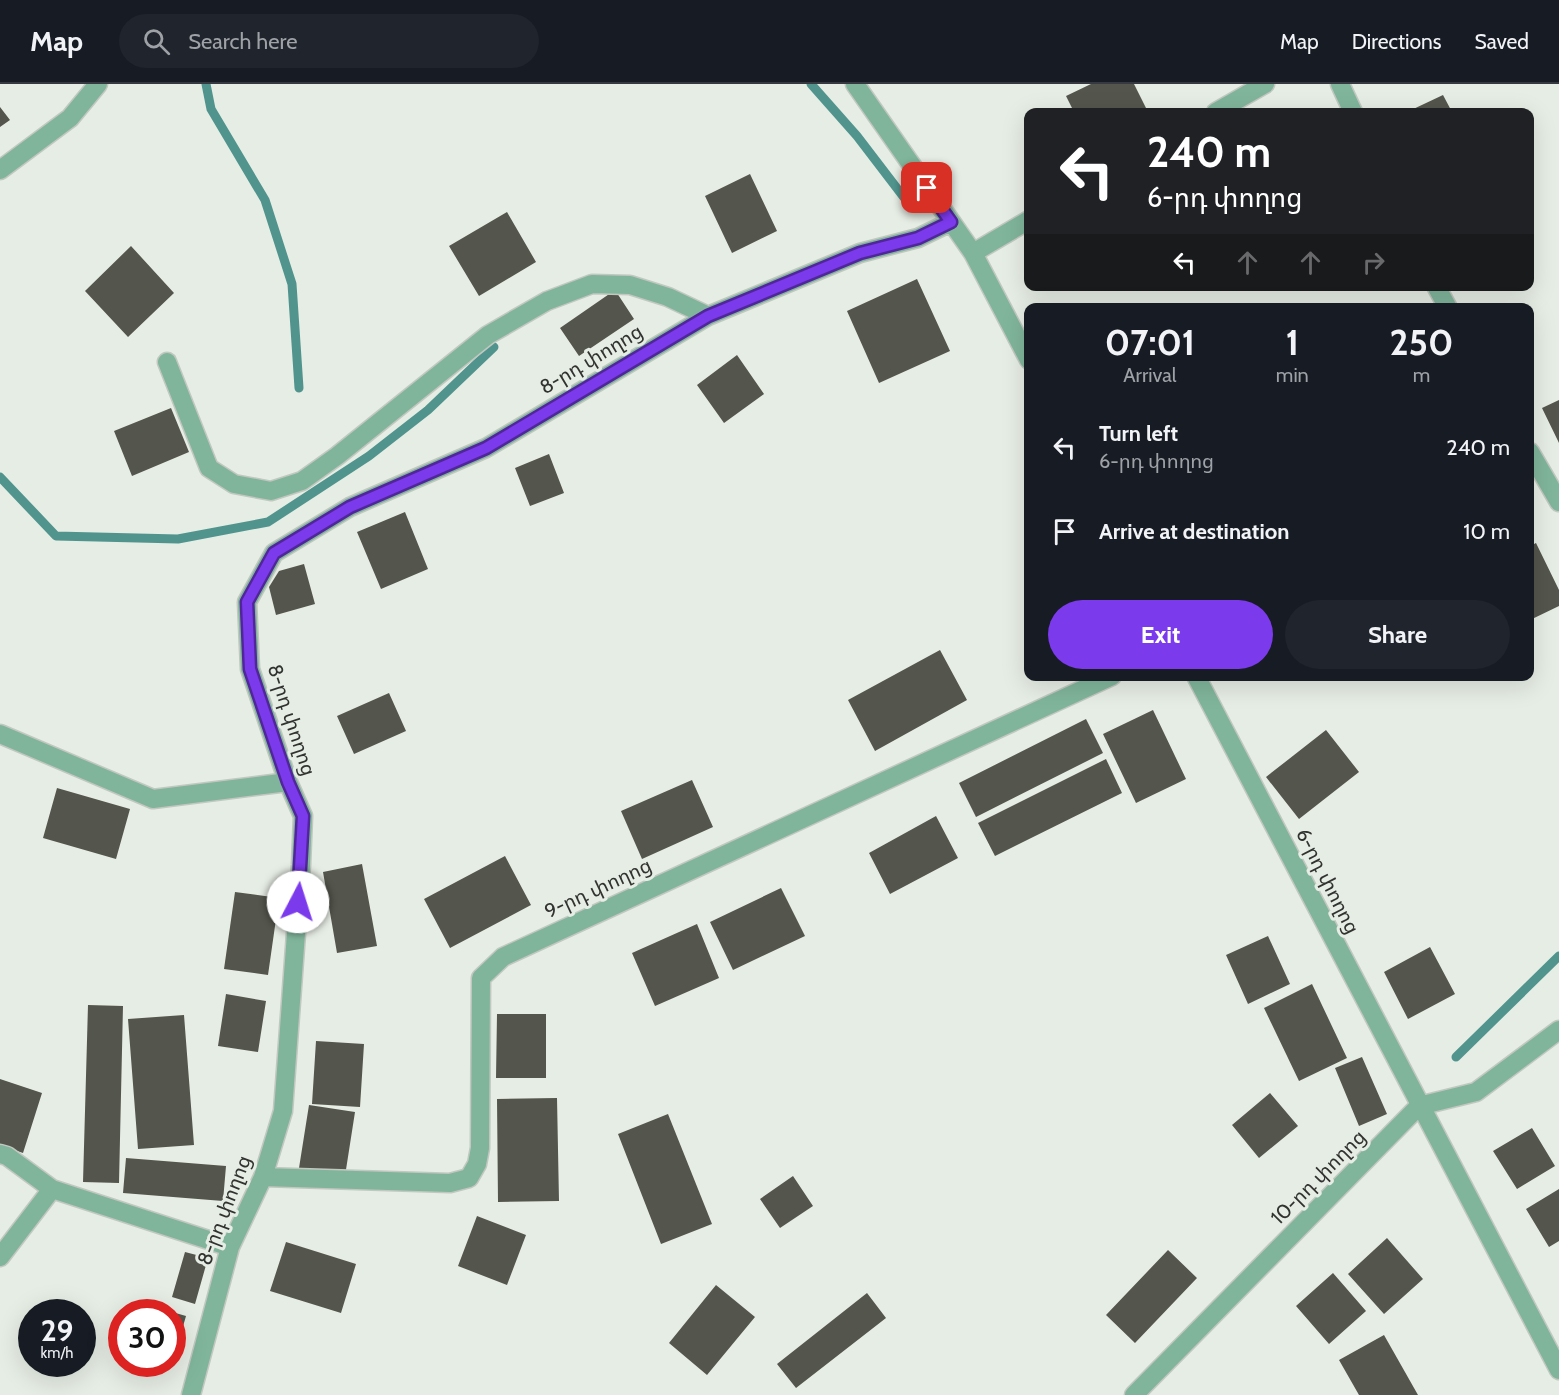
<!DOCTYPE html>
<meta charset="utf-8">
<style>
body{margin:0;font-family:Cabin,"Noto Sans Armenian",sans-serif;background:#20242c;color:#f1f3f6;height:100vh;display:flex;flex-direction:column;font-size:22px;white-space:nowrap}
*{box-sizing:border-box;margin:0}
p{font-size:20px;color:#9ea1a6}
.icon{flex:none;width:33px;height:33px;fill:none;stroke:currentColor;stroke-width:2;stroke-linecap:round;stroke-linejoin:round}
.map{position:relative;flex:1;overflow:hidden}
.side{position:absolute;left:1024px;top:219px;width:510px;height:378px;display:flex;flex-direction:column;background:#171b24;border-radius:12px;box-shadow:0 6px 24px #0002}
.side>*{flex:none}
.banner{position:absolute;left:1024px;top:24px;width:510px;height:183px;border-radius:12px;box-shadow:0 6px 24px #0002;background:#202124;color:#fff;overflow:hidden}
.speed{position:absolute;left:18px;top:1215px;display:flex;gap:12px;font-size:30px;font-weight:700;text-align:center}
.speed>*{display:grid;place-content:center;width:78px;height:78px;border-radius:50%;background:#171b24;box-shadow:0 6px 24px #0002;line-height:1}
.speed small{font-size:15px;font-weight:400}
.speed .limit{border:9px solid #d22;background:#fff;color:#111}
.pin{position:absolute;display:grid;place-items:center;width:51px;height:51px;color:#fff;margin:-26px;border-radius:12px;box-shadow:0 3px 9px #0006}
.me{position:absolute;width:66px;margin:-33px;rotate:5deg;stroke-linejoin:round;filter:drop-shadow(0 0 4px #0008)}
.turn{display:flex;align-items:center;gap:21px;height:126px;padding:0 24px;font-size:27px}
.turn .icon{width:78px;height:78px;stroke-width:2.5}
.turn b{display:block;font-size:42px;line-height:51px}
.lanes{display:flex;align-items:center;height:57px;padding:0 24px;background:#0003;justify-content:center;gap:30px;direction:ltr}
.lanes .off{opacity:.35}
.eta{display:flex;justify-content:space-evenly;align-items:center;height:102px;text-align:center}
.eta b{font-size:36px;font-weight:700;line-height:42px}
.action{display:flex;gap:12px;margin-top:auto;padding:12px 24px}
.action a{flex:1;height:69px;border-radius:36px;background:#7c3aed;color:#fff;font-size:24px;font-weight:700;line-height:69px;text-align:center}
.action a+a{background:#20242c;color:#f1f3f6}
ul{padding:0;list-style:none}
li{display:flex;align-items:center;gap:18px;height:84px;padding:0 24px}
li div{flex:1}
li b{display:block;font-size:22px}
li em{font-style:normal}
header{display:flex;align-items:center;gap:36px;box-sizing:border-box;height:84px;padding:0 30px;background:#171b24;border-bottom:2px solid #363941}
header strong{font-size:28px}
nav{display:flex;gap:33px;margin-inline-start:auto;font-size:21px}
.search{width:420px;height:54px;background:#20242c;display:flex;align-items:center;gap:15px;box-sizing:border-box;padding:0 21px;border-radius:33px;color:#9ea1a6;font-size:22px}
.map>svg:first-child{display:block}
.lines{fill:none;stroke-linecap:round;stroke-linejoin:round}
.stream{stroke:#51948e;stroke-width:9}
.building{fill:#54554c}
.street-casing{stroke:#c2c8c0;stroke-width:21}
.street{stroke:#80b59b;stroke-width:18}
.route-casing{stroke:#51269a;stroke-width:15}
.route{stroke:#7c3aed;stroke-width:10}
.labels{text-anchor:middle;stroke-width:6;stroke-linejoin:round;paint-order:stroke}
.street-label{font-size:20px;fill:#313330;stroke:#e6ede4}
</style>
<header>
<strong>Map</strong>
<div class="search"><svg class="icon" aria-label="search" viewBox="0 0 24 24"><circle cx="10" cy="10" r="6"/><path d="M15 15l6 6"/></svg>Search here</div>
<nav><a>Map</a><a>Directions</a><a>Saved</a></nav>
</header>
<div class="map">
<svg width="1559" height="1311" viewBox="0 0 1559 1311">
<rect width="100%" height="100%" fill="#e6ede4"/>
<g class="lines">
<path class="stream" d="M206,0L211,25L265,116L292,200L299,304
M811,0L857,52L909,120
M0,393L56,452L178,455L268,438L369,372L428,326L494,263
M1456,973L1559,872"/>
</g>
<path class="building" d="M1091,0H1134L1148,28H1074L1066,12Z
M1443,11L1452,28H1407Z
M0,23L10,36L0,43Z
M750,90L777,147L732,169L705,112Z
M507,128L536,178L479,212L449,162Z
M131,162L174,209L128,253L85,207Z
M917,195L950,267L879,299L847,227Z
M615,206L634,235L579,272L560,244Z
M737,271L764,310L724,339L697,301Z
M1559,316V359L1542,324Z
M171,324L189,368L132,392L114,347Z
M549,370L564,409L530,422L515,384Z
M405,428L428,485L381,505L357,448Z
M1536,459L1559,506V522L1530,536V462Z
M304,480L315,520L276,531L269,503L279,487Z
M940,566L967,616L875,667L848,616Z
M389,609L406,647L354,670L337,632Z
M1153,626L1186,695L1136,719L1103,650Z
M1086,635L1103,669L976,733L959,699Z
M1326,646L1359,688L1299,735L1266,693Z
M1106,675L1122,709L995,772L978,739Z
M692,696L713,743L642,775L621,727Z
M57,704L130,725L116,775L43,754Z
M936,732L958,774L890,810L869,769Z
M505,772L531,821L450,864L424,815Z
M362,780L377,862L337,869L323,788Z
M781,804L805,852L733,886L710,838Z
M235,808L279,814L268,891L224,885Z
M697,840L719,894L655,922L632,869Z
M1268,852L1290,900L1248,920L1226,871Z
M1430,863L1455,910L1408,935L1384,888Z
M1312,900L1347,974L1299,997L1264,924Z
M226,910L266,917L258,968L218,962Z
M88,921L123,922L119,1099L83,1098Z
M497,930H546V994H496Z
M184,931L194,1061L138,1065L128,935Z
M316,957L364,960L360,1023L312,1020Z
M1362,973L1387,1030L1359,1042L1335,984Z
M0,995L42,1009L23,1069L0,1061Z
M1270,1009L1298,1042L1259,1074L1232,1041Z
M557,1014L559,1117L498,1118L497,1015Z
M309,1021L355,1028L345,1092L299,1084Z
M668,1030L712,1140L661,1160L618,1050Z
M1532,1044L1555,1082L1517,1105L1493,1067Z
M126,1074L226,1082L223,1117L123,1109Z
M793,1092L813,1122L780,1144L760,1115Z
M1559,1105V1157L1549,1163L1526,1125Z
M477,1132L526,1151L507,1201L458,1182Z
M1387,1154L1423,1195L1384,1230L1348,1190Z
M286,1158L356,1180L341,1229L270,1207Z
M1168,1166L1197,1194L1135,1259L1106,1231Z
M185,1168L208,1174L195,1220L172,1213Z
M1333,1189L1366,1227L1329,1260L1296,1222Z
M716,1201L755,1233L707,1291L669,1259Z
M867,1209L886,1234L796,1304L777,1280Z
M157,1224L171,1228H156Z
M172,1228L186,1232L173,1277H172Z
M1384,1251L1418,1311H1359L1339,1276Z"/>
<g class="lines">
<g class="street-casing">
<path id="street" d="M855,0L973,169L1029,276
M1340,0L1353,28
M1216,28L1265,0
M0,86L70,34L98,0
M973,169L1029,136
M1436,202L1448,224
M167,278L209,384L234,400L271,407L302,397L337,372L488,251L547,217L592,200L630,201L668,213L708,232
M1530,368L1559,418
M1196,592L1559,1286
M0,650L153,715L288,698
M0,1070L7,1072L52,1105L230,1163
M263,1093L450,1099L469,1094L477,1080L480,1064L481,894L503,873L1112,592
M0,1173L52,1105
M191,1311L230,1163L263,1093L283,1027L301,781L303,732L288,698L250,585L247,518L274,469L350,423L486,364L708,232L860,169L918,154L951,138
M1134,1311L1419,1022L1476,1008L1559,946"/>
</g>
<use href="#street" class="street"/>
</g>
<g class="lines">
<g class="route-casing">
<path id="route" d="M298,818L303,732L288,698L250,585L247,518L274,469L350,423L486,364L708,232L860,169L918,154L951,138L927,104"/>
</g>
<use href="#route" class="route"/>
</g>
<g class="labels">
<g class="street-label">
<text transform="translate(591 275) rotate(-31)" y="7">8-րդ փողոց</text>
<text transform="translate(292 636) rotate(72)" y="7">8-րդ փողոց</text>
<text transform="translate(1328 797) rotate(63)" y="7">6-րդ փողոց</text>
<text transform="translate(598 804) rotate(-25)" y="7">9-րդ փողոց</text>
<text transform="translate(1318 1093) rotate(-45)" y="7">10-րդ փողոց</text>
<text transform="translate(224 1126) rotate(-69)" y="7">8-րդ փողոց</text>
</g>
</g>
</svg>
<div class="speed"><div>29<small>km/h</small></div><div class="limit">30</div></div>
<div class="pin" style="left:927px;top:104px;background:#d93025"><svg class="icon" aria-label="arrive" viewBox="0 0 24 24"><path d="M6 21V4h12l-3 4 3 4H6"/></svg></div>
<svg class="me" style="left:298px;top:818px" viewBox="-20 -20 40 40"><circle r="19" fill="#fff"/><path d="M0-13L10 11 0 6-10 11z" fill="#7c3aed"/></svg>
<div class="banner">
<div class="turn"><svg class="icon" aria-label="left" viewBox="0 0 24 24"><path d="M17 20v-9H6M10 6l-5 5 5 5"/></svg><div><b>240 m</b>6-րդ փողոց</div></div>
<div class="lanes"><svg class="icon" aria-label="left" viewBox="0 0 24 24"><path d="M17 20v-9H6M10 6l-5 5 5 5"/></svg><svg class="icon off" aria-label="ahead" viewBox="0 0 24 24"><path d="M12 20V5M6 11l6-6 6 6"/></svg><svg class="icon off" aria-label="ahead" viewBox="0 0 24 24"><path d="M12 20V5M6 11l6-6 6 6"/></svg><svg class="icon off" aria-label="right" viewBox="0 0 24 24"><path d="M7 20v-9h11M14 6l5 5-5 5"/></svg></div>
</div>
<section class="side">
<div class="eta">
<div><b>07:01</b><p>Arrival</p></div>
<div><b>1</b><p>min</p></div>
<div><b>250</b><p>m</p></div>
</div>
<ul>
<li><svg class="icon" aria-label="left" viewBox="0 0 24 24"><path d="M17 20v-9H6M10 6l-5 5 5 5"/></svg><div><b>Turn left</b><p>6-րդ փողոց</p></div><em>240 m</em></li>
<li><svg class="icon" aria-label="arrive" viewBox="0 0 24 24"><path d="M6 21V4h12l-3 4 3 4H6"/></svg><div><b>Arrive at destination</b></div><em>10 m</em></li>
</ul>
<div class="action"><a>Exit</a><a>Share</a></div>
</section>
</div>
